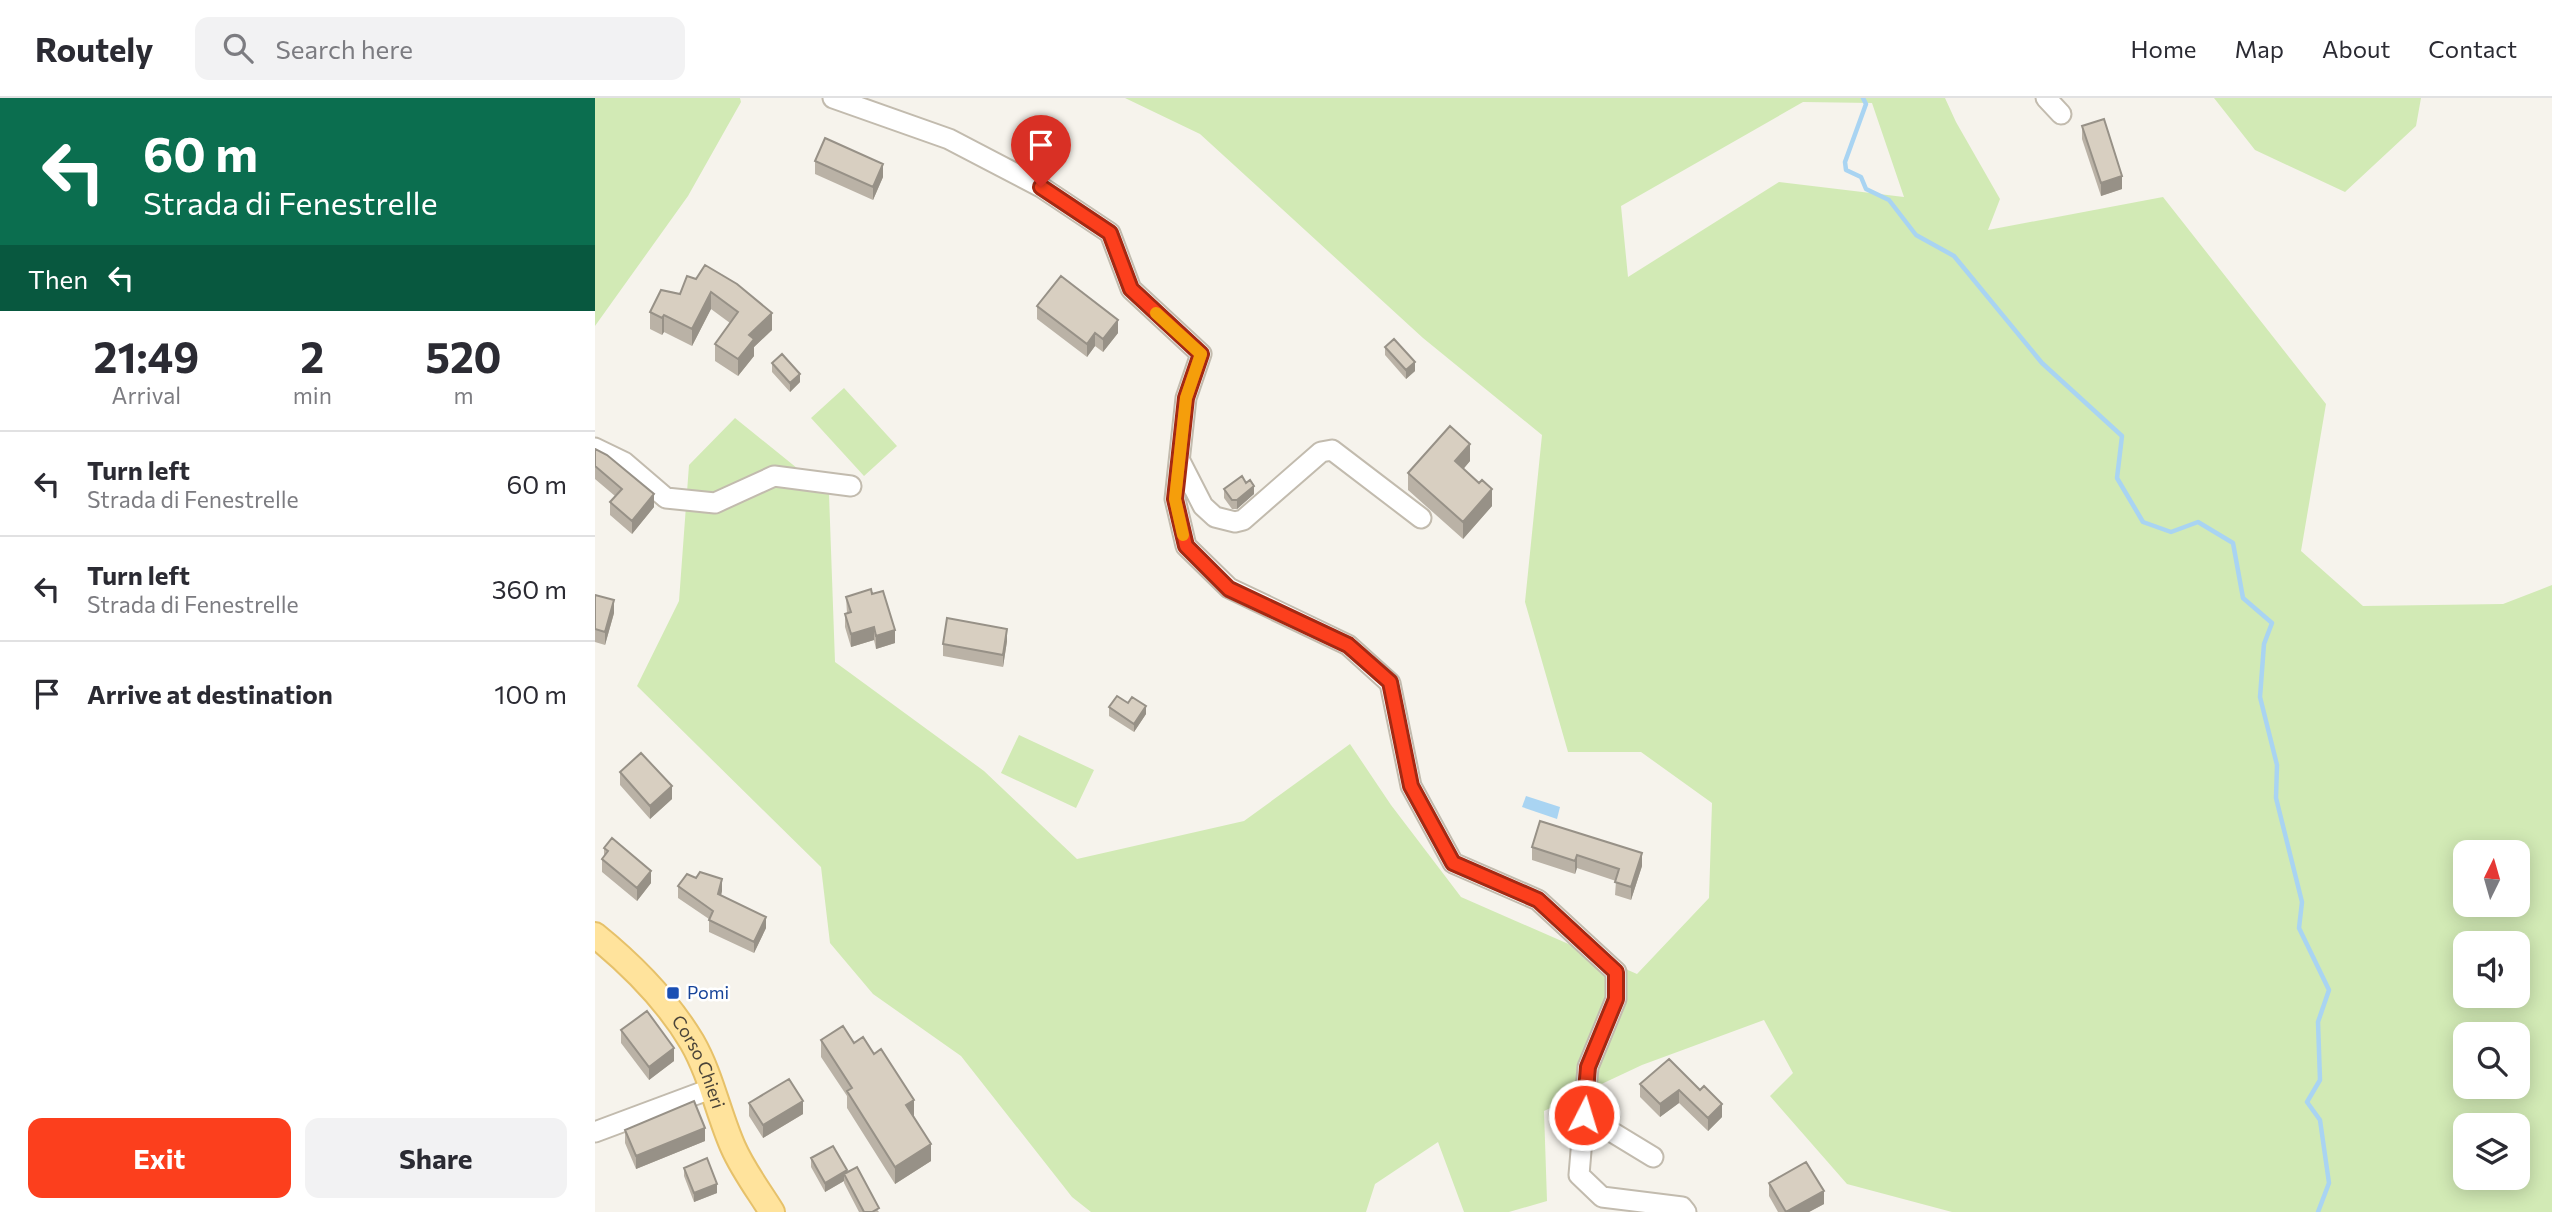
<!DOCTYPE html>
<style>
body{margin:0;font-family:Commissioner,sans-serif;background:#f2f2f3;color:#2b2b33;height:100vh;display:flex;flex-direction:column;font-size:26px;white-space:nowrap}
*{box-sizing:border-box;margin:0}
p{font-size:23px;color:#7c7c81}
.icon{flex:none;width:38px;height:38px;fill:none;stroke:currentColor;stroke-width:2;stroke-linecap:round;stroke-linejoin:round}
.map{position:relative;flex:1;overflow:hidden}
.drawer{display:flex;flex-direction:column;background:#fff;width:595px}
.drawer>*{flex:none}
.guide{background:#0b6e4f;color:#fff;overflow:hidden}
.needle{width:46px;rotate:5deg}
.controls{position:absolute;left:1858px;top:742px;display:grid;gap:14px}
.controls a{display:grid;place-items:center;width:77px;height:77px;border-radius:14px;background:#fff;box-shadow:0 4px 18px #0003;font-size:35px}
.pin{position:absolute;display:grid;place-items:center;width:60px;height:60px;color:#fff;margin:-72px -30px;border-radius:50% 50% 50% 0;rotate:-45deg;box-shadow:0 0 7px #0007}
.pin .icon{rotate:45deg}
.me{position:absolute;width:77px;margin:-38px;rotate:5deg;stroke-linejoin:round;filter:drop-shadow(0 0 5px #0008)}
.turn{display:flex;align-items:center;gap:24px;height:147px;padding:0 28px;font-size:32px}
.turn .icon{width:91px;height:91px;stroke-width:2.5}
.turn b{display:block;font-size:49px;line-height:60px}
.then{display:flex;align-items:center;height:66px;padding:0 28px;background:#0003;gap:14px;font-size:26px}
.eta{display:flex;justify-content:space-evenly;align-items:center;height:119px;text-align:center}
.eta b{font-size:42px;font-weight:700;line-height:49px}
.primary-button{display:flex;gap:14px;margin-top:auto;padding:14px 28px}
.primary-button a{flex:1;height:80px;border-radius:14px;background:#fc3f1d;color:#fff;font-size:28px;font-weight:700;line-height:80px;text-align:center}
.primary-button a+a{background:#f2f2f3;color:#2b2b33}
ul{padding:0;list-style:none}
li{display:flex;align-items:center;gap:21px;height:105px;padding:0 28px;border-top:2px solid #e1e1e2}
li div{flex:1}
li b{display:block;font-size:26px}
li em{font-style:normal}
header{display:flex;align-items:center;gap:42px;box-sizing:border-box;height:98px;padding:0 35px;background:#fff;border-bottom:2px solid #e1e1e2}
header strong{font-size:33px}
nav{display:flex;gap:38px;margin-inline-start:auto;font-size:24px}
.search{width:490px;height:63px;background:#f2f2f3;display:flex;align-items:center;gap:18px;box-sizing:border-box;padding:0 24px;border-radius:14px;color:#7c7c81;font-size:26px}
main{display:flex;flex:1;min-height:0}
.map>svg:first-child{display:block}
.green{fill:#d2eab5;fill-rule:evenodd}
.water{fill:#a9d4f2}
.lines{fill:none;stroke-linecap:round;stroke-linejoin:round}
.stream{stroke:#a9d4f2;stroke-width:4.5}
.minor-casing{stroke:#c2bbae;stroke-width:23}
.major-casing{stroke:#e6c16a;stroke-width:28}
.minor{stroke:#fff;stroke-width:19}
.major{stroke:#ffe39c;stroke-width:24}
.wall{fill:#bab2a6}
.shaded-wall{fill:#979187}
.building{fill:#d8cfc1;stroke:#979187;stroke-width:2}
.route-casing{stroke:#a42913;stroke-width:18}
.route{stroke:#fc3f1d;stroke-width:12}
.slow{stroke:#f59e0b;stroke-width:12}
.transit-dot{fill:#1a4fb4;stroke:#fff;stroke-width:2.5}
.labels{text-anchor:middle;stroke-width:5;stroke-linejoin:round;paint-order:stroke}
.transit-label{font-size:18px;fill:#164399;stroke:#fff;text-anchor:start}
.street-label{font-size:18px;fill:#4b4439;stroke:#fff}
</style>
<header>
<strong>Routely</strong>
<div class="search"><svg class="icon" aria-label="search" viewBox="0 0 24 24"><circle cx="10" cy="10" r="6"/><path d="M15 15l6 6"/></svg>Search here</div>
<nav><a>Home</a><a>Map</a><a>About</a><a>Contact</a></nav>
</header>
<main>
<section class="drawer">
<div class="guide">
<div class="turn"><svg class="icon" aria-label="left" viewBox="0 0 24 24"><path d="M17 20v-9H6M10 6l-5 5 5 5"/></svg><div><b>60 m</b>Strada di Fenestrelle</div></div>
<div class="then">Then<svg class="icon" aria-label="left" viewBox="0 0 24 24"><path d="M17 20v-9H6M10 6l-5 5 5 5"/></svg></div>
</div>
<div class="eta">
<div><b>21:49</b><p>Arrival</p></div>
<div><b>2</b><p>min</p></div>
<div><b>520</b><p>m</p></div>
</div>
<ul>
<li><svg class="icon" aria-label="left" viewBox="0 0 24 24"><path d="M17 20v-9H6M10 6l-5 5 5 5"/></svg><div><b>Turn left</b><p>Strada di Fenestrelle</p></div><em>60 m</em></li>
<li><svg class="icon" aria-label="left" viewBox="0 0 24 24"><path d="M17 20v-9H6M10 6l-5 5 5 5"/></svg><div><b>Turn left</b><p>Strada di Fenestrelle</p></div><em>360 m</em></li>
<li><svg class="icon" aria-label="arrive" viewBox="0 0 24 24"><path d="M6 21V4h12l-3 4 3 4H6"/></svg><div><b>Arrive at destination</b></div><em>100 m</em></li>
</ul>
<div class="primary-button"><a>Exit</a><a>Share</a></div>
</section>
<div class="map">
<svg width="1957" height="1114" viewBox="0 0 1957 1114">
<rect width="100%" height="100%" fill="#f6f3ec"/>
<path class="green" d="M0,0H145L146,4L93,98L0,228Z
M530,0H1350L1361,24L1405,101L1393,132L1568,99L1731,306L1706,453L1768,508L1908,506L1957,487V1114H1357L1252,1086L1175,998L1198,975L1169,922L1047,967L949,1013L952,1103L914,1114H869L843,1044L780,1086L771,1114H496L477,1099L366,958L278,896L235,845L226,769L42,588L84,503L94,367L140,320L234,396L240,564L389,673L482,761L649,723L755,646L796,707L866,799L1042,876L1114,800L1117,705L1046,654H973L930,504L947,337L828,240L605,36ZM1208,4L1277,5L1309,99L1184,84L1033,179L1026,108ZM1871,754H1923V807H1871ZM1871,845H1923V898H1871ZM1871,936H1923V989H1871ZM1871,1027H1923V1080H1871Z
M1619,0H1826L1821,28L1750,94L1660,52Z
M249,290L302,348L269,378L216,320Z
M424,637L499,672L481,710L406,675Z"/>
<path class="water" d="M931,698L965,709L962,721L927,709Z"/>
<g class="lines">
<path class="stream" d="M1268,0L1271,6L1250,64L1251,72L1266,79L1271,91L1294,102L1321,137L1359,158L1447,265L1527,338L1522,380L1548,424L1576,434L1603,424L1638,445L1648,500L1677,525L1669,546L1665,599L1682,667L1681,700L1707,804L1704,830L1734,892L1723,924L1725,982L1712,1004L1725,1022L1734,1085L1723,1114"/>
<g class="minor-casing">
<path id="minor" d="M238,0L354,41L446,89L515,135L536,191L606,256L591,300L580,401L591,448L634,490L753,547L795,585L816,688L858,765L943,802L1021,874V901L993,969L984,1077L1007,1099L1087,1109L1091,1114
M1451,0L1466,16
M0,350L29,364L71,400L120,405L179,378L256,388
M585,363L608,408L620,419L640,424L648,422L726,354L737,352L826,420
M989,1017L1058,1059
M0,1034L118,990"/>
</g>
<g class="major-casing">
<g id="major">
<path id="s1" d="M0,837C37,867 72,902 97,944C116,977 123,1015 138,1049C148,1072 164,1093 177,1114"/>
</g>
</g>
<use href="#minor" class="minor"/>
<use href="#major" class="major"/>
</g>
<path class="wall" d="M1487,28L1527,91L1506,98L1487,41Z
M220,63L288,79L278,102L220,76Z
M92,178L177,232L159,249V258L143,278L120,263V246L135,225L116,211L97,248L69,234L67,237L55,231V214L85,196Z
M442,208L523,235L508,254L500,248L492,259L442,221Z
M790,249L820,273L811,281L790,257Z
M177,265L205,284L195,294L177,274Z
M0,351L59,409L37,436L15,417V404L20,398L0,381Z
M875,363L868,371L897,408L868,441L813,392V375Z
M629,391L659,396L642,411H637L629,400Z
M277,496L300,545L281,551L279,542L256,549L250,529V516L252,515L251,499Z
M0,497L19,515L10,547L0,544Z
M412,543L408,569L348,558V546Z
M514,609L551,616L539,634L514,618Z
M25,674L77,701L55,721L25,687Z
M937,749L1047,768L1036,802L1020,797L1021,783L982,770L980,776L937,762Z
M9,750L56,785L42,803L7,774V761L9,759Z
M83,788L127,793L126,798L171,830L159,855L114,834V821L83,800Z
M26,932L79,963L54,982L26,945Z
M226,942L259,945L319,1018L336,1063L300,1086L252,1010V998L226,959Z
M1074,961L1127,1019L1113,1033L1084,1005L1065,1019L1045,999V986Z
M154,1005L208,1016L168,1040L154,1018Z
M30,1032L110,1043L41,1071L30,1045Z
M216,1060L252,1075L284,1114H264L249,1085V1083L230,1094L216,1069Z
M89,1070L122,1095L99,1104L89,1078Z
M1174,1085L1229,1106L1214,1114H1183L1174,1098Z"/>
<path class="shaded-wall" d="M288,66V79L278,102V89Z
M1527,78V91L1506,98V85Z
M116,194V211L97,248V231Z
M177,215V232L159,249V258L143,278V261L154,237Z
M69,217V234L67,237V220Z
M523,222V235L508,254V241Z
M500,235V248L492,259V246Z
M820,264V273L811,281V272Z
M205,276V284L195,294V285Z
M875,346V363L860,381V363Z
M659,388V396L642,411V402Z
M897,391V408L868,441V424Z
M59,396V409L37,436V423Z
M19,502V515L10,547V534Z
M279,529V542L256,549V536Z
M412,531V543L408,569V557Z
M300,532V545L281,551V538Z
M551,608V616L539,634V626Z
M77,688V701L55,721V708Z
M1047,755V768L1036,802V789Z
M982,757V770L980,776V763Z
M56,773V785L42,803V790Z
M127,781V793L123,808V796Z
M171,819V830L159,855V844Z
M79,950V963L54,982V969Z
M1084,992V1005L1065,1019V1006Z
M319,1002V1019L311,1007Z
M208,1003V1016L168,1040V1027Z
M1127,1006V1019L1113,1033V1020Z
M110,1030V1043L41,1071V1058Z
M336,1046V1063L300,1086V1069Z
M252,1072V1081L249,1076V1083L230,1094V1085Z
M122,1086V1095L99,1104V1095Z
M1229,1093V1106L1214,1114H1192Z"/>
<path class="building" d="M1509,21L1527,78L1506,85L1487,28Z
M230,40L288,66L278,89L220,63Z
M110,167L142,186L177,215L154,237L159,241L143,261L120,246L143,214L116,194L97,231L69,217L67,220L55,214L66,192L85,196L92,178L101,181Z
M466,178L523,222L508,241L500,235L492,246L442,208Z
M799,241L820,264L811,272L790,249Z
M187,256L205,276L195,285L177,265Z
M855,328L875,346L860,363L884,385L887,382L897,391L868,424L813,375Z
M0,351L12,357L59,396L37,423L15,404L27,391L0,368Z
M647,378L651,385L655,382L659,388L642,402H637L629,391Z
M276,491L277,496L288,493L300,532L281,538L279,529L256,536L250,516L256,514L251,499Z
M0,497L19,502L10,534L0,531Z
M352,520L412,531L408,557L348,546Z
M522,598L533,605L537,599L551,608L539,626L514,609Z
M46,655L77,688L55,708L25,674Z
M945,723L1047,755L1036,789L1020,784L1024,771L982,757L980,763L937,749Z
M17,740L56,773L42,790L7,761L13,753L9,750Z
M105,774L127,781L123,796L171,819L159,844L114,822L118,813L83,788L92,776L101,780Z
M52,913L79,950L54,969L26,932Z
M248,928L259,945L268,939L279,956L286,951L319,1002L311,1007L336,1046L300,1069L252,993L257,990L226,942Z
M1074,961L1105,992L1109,988L1127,1006L1113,1020L1084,992L1065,1006L1045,986Z
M194,981L208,1003L168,1027L154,1005Z
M99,1003L110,1030L41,1058L30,1032Z
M238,1048L252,1072L230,1085L216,1060Z
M112,1060L122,1086L99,1095L89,1070Z
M1211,1064L1229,1093L1191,1114L1174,1085Z
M262,1069L284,1110L277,1114H269L249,1076Z"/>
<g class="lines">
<g class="route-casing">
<path id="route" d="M446,89L515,135L536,191L606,256L591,300L580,401L591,448L634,491L753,547L795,584L816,688L858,765L943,802L1021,874V901L993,969L989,1017"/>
</g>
<use href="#route" class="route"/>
<path class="slow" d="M561,215L606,256L591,300L580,401L588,437"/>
</g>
<rect class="transit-dot" x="71" y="888" width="14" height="14" rx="3.5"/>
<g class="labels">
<g class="transit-label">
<text x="92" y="901">Pomi</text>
</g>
<g class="street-label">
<text dy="6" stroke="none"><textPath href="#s1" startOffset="166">Corso Chieri</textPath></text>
</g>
</g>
</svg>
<div class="controls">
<a><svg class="needle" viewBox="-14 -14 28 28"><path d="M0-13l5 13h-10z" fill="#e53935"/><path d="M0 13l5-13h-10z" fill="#7c7c81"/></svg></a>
<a><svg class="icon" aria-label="sound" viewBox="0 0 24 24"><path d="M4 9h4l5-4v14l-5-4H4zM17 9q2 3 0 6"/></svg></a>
<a><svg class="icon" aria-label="search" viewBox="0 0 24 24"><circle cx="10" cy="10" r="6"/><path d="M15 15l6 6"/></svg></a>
<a><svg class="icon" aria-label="layers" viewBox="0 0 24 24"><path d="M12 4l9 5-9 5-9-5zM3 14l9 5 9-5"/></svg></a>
</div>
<div class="pin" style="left:446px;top:89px;background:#d93025"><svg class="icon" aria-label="arrive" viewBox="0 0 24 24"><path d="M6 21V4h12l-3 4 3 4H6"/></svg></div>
<svg class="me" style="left:989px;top:1017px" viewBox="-20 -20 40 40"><circle r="17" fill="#fc3f1d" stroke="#fff" stroke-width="3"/><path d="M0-11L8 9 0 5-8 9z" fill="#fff"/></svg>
</div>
</main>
